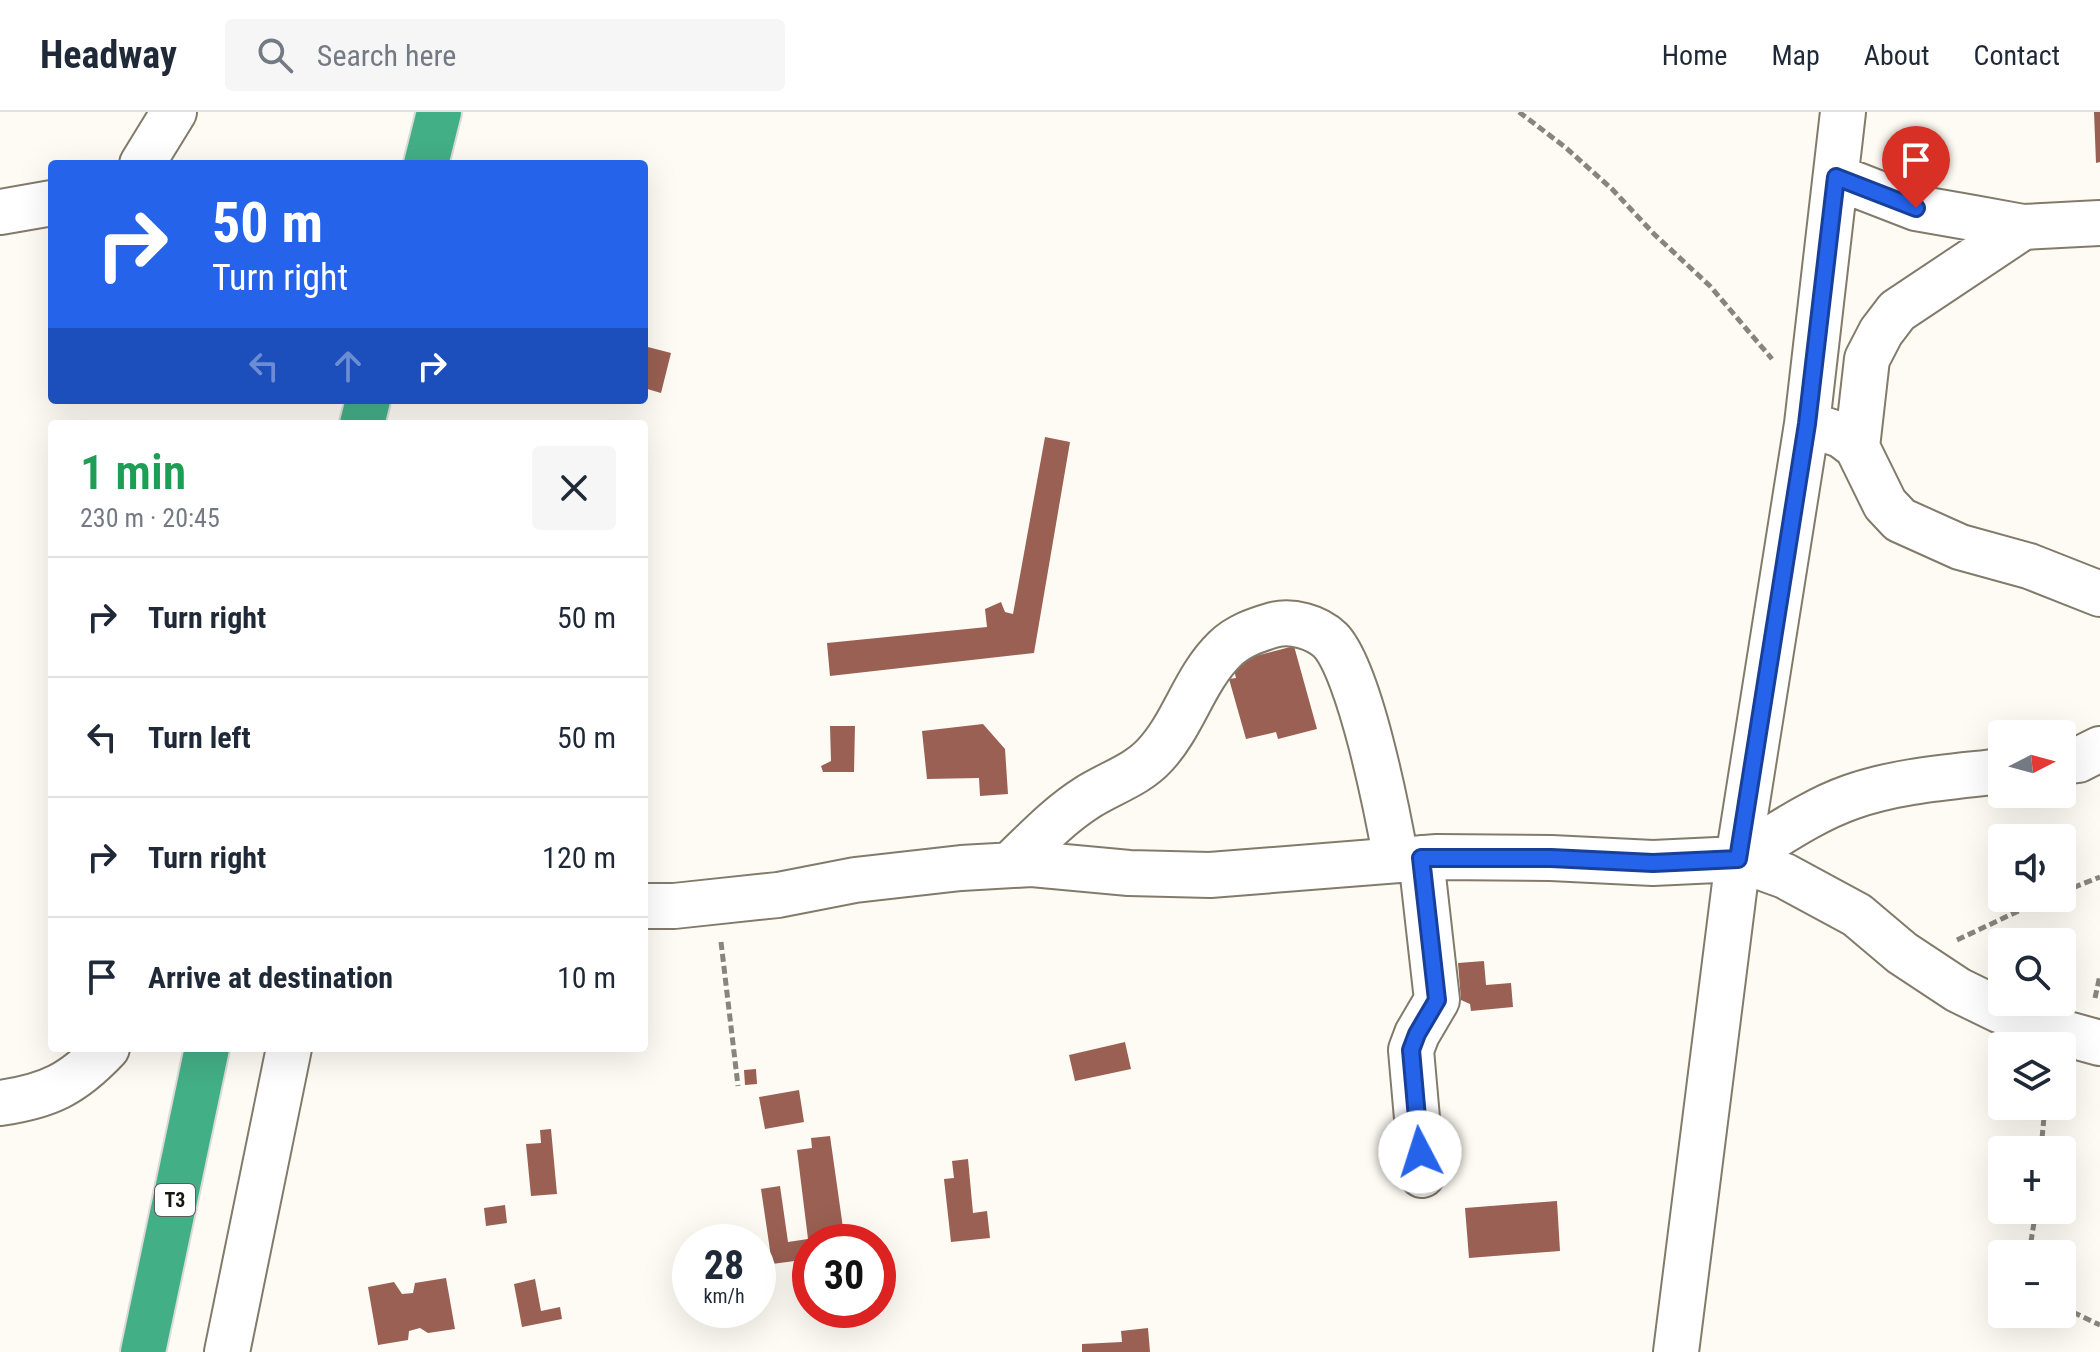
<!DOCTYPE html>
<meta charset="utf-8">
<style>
body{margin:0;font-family:"Roboto Condensed",sans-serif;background:#f6f6f7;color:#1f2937;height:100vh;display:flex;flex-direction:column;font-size:30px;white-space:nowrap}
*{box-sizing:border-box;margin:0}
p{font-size:26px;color:#747a83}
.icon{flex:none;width:44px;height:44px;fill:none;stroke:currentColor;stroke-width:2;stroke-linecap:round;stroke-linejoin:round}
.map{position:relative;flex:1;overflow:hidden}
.sheet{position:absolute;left:48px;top:308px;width:600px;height:632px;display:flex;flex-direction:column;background:#fff;border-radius:8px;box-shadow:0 8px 32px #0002}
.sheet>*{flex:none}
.banner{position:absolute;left:48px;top:48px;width:600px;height:244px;border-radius:8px;box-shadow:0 8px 32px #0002;background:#2563eb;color:#fff;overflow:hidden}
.needle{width:52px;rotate:84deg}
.buttons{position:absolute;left:1988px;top:608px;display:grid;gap:16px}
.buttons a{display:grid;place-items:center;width:88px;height:88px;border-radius:8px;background:#fff;box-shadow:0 8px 32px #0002;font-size:40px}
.speed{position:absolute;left:672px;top:1112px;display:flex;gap:16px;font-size:40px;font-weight:700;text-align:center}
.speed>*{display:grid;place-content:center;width:104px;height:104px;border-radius:50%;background:#fff;box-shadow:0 8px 32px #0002;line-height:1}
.speed small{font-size:20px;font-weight:400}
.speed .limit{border:12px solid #d22;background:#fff;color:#111}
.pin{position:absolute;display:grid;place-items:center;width:68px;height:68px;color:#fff;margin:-82px -34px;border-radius:50% 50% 50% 0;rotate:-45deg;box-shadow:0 0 8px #0007}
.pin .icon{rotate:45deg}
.me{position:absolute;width:88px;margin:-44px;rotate:355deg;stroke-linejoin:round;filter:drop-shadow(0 0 6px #0008)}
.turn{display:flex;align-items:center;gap:28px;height:168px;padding:0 32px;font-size:36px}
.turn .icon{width:104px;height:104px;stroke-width:2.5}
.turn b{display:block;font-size:56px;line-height:68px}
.lanes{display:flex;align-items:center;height:76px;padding:0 32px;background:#0003;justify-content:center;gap:40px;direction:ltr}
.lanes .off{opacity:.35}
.round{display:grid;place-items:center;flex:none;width:84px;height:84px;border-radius:8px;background:#f6f6f7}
.headline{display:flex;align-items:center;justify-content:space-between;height:136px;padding:0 32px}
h1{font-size:48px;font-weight:600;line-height:60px;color:#1e9e55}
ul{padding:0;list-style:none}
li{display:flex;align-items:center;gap:24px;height:120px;padding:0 32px;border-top:2px solid #e0e1e3}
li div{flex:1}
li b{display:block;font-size:30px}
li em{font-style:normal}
header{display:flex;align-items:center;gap:48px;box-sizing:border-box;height:112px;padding:0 40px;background:#fff;border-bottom:2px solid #e0e1e3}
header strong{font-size:38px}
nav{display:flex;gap:44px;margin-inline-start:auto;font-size:28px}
.search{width:560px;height:72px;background:#f6f6f7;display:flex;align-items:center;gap:20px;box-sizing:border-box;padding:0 28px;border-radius:8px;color:#747a83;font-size:30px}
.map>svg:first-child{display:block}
.building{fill:#9a6053}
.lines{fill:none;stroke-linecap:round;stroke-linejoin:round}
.minor-casing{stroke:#827b6b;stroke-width:48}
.highway-casing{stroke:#dadad9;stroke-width:48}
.path{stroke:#88857f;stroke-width:5;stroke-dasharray:8 4;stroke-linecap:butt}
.minor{stroke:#fff;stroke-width:44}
.highway{stroke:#43af87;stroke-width:44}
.route-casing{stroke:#184099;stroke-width:20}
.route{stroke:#2563eb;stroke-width:14}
.labels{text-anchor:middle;stroke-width:6;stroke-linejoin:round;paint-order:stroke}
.shield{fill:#fff;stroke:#5e5c58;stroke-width:2}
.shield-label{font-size:20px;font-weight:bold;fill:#191610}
</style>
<header>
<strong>Headway</strong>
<div class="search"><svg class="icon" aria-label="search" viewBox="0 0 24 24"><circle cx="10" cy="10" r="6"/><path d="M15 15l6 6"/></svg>Search here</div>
<nav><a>Home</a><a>Map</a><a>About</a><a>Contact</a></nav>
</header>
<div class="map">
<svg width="2100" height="1240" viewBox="0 0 2100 1240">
<rect width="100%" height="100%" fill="#fefbf4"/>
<path class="building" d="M2094,0H2100V50L2096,51Z
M644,234L671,241L661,281L644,276Z
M1045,325L1070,330L1034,541L830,564L827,531L987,515L985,497L1001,490L1005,500L1013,502Z
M1294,534L1317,617L1278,627L1276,620L1246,627L1229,567L1236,566L1232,550Z
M983,612L1005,637L1008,682L980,684L979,666L927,667L922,619Z
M830,614H855L854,660H823L821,654L831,649Z
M1484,849L1486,873L1511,871L1513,895L1471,899L1470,892L1461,888L1458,851Z
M1125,930L1131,957L1075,969L1069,943Z
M756,957L757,972L745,973L744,958Z
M799,978L804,1010L765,1017L759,985Z
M551,1017L557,1082L531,1084L526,1032L541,1031L540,1018Z
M830,1024L845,1130H810V1147L772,1152L761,1077L780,1074L788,1130L808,1127L797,1038L812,1036L811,1026Z
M968,1047L973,1101L987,1099L990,1126L951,1130L944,1067L954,1066L952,1049Z
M1557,1089L1560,1139L1469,1146L1465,1096Z
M505,1093L507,1111L486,1114L484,1096Z
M446,1166L455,1217L428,1221L420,1216L409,1219L408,1228L378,1233L368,1175L394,1170L402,1182L413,1181L415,1171Z
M535,1167L541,1199L560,1195L562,1207L522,1215L514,1172Z
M1148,1216L1150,1240H1082V1232L1122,1230L1121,1219Z"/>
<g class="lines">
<g class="minor-casing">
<path id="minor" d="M142,52L174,0
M1836,65L1916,96L1973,106L2023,115L2100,111
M0,100L52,91
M1807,312L1841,323L1857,335L1885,392L1900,408L1960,435L2029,454L2100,482
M1857,335L1867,247L1881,220L1897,199L2023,115
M2062,650L2078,648L2100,637
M1421,746L1437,888L1417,922L1411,938L1422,1063
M1738,747C1775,725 1811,699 1851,685C1899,668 1952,665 2002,659
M1010,753C1035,729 1058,704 1088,685C1110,671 1137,663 1155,643C1184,612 1194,567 1225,537C1238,524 1256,518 1273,513C1292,508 1316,515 1330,528C1360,558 1388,703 1396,748
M644,794H674L778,783L855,768L961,756L1032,752L1129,761L1210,763L1437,745L1551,746L1653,751L1738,747L1785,764L1857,803L1902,841L1958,878L1999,898L2049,917L2100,931
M0,991C49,984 73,972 107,936
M227,1240L289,936
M1676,1240L1738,747L1807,312L1843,0"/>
</g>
<g class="highway-casing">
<path id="highway" d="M426,52L439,0
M362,312L368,288
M143,1240L207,936"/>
</g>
<path class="path" d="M1519,0L1565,35L1612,77L1654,122L1710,174L1772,247
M2062,780L2100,765
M1957,828L2046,786
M721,830L738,974
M2095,886L2100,863
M2041,1038L2045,994
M2029,1142L2036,1098
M2062,1195L2100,1213"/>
<use href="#minor" class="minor"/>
<use href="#highway" class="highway"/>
</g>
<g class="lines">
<g class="route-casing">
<path id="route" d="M1420,1040L1411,938L1417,922L1437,888L1421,746H1551L1653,751L1738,747L1807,312L1836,65L1916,96"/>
</g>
<use href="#route" class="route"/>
</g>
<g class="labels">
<rect class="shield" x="155" y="1072" width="40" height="32" rx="6"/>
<g class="shield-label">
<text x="175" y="1095">T3</text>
</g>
</g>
</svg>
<div class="buttons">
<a><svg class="needle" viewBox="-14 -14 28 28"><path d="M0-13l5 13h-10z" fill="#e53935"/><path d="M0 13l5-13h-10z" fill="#747a83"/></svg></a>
<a><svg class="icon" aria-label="sound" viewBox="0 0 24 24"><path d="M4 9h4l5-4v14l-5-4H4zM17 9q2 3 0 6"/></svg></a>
<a><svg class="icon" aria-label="search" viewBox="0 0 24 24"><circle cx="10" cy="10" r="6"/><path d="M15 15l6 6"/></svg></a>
<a><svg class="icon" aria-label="layers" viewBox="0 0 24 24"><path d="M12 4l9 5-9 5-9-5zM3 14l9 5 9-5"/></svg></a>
<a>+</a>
<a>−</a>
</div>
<div class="speed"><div>28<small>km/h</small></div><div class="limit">30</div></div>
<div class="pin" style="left:1916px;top:96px;background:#d93025"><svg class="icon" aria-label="arrive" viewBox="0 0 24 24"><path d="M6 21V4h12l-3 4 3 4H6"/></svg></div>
<svg class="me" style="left:1420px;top:1040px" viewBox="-20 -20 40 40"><circle r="19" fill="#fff"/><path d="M0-13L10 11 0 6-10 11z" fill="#2563eb"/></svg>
<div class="banner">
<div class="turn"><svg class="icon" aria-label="right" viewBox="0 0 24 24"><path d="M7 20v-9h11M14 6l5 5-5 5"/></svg><div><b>50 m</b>Turn right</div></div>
<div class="lanes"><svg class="icon off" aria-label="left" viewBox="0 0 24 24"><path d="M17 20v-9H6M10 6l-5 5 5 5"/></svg><svg class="icon off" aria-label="ahead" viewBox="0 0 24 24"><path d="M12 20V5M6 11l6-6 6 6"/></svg><svg class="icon" aria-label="right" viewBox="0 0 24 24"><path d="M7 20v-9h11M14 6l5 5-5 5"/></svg></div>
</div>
<section class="sheet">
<div class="headline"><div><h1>1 min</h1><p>230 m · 20:45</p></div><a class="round"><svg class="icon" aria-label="close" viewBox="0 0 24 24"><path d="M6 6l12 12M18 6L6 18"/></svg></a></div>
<ul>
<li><svg class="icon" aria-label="right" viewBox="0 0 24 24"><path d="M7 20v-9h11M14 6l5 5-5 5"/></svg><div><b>Turn right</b></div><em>50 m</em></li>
<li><svg class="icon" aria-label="left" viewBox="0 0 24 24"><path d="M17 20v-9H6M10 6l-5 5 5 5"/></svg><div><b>Turn left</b></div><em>50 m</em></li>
<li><svg class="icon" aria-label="right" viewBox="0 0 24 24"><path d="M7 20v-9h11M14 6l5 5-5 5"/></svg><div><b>Turn right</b></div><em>120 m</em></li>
<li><svg class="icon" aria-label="arrive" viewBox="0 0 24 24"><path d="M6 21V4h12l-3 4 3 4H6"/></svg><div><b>Arrive at destination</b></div><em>10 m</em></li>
</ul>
</section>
</div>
